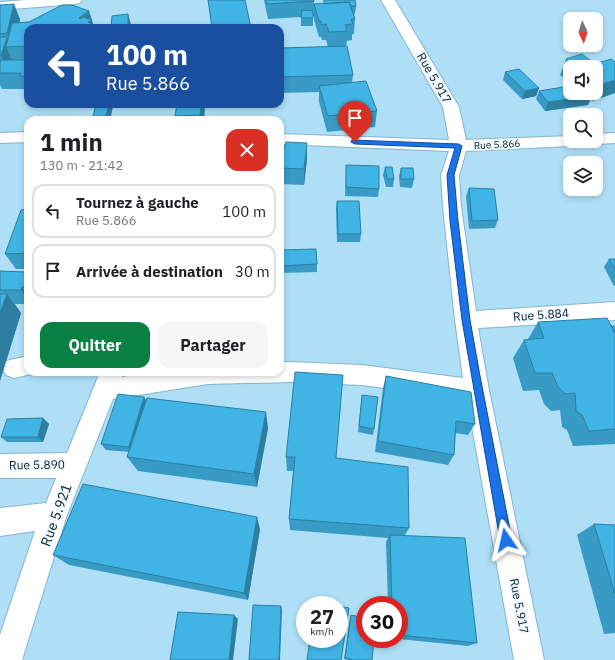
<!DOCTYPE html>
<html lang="fr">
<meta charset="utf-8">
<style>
body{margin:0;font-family:"IBM Plex Sans",sans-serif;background:#f6f6f6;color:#202124;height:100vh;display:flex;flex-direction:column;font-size:15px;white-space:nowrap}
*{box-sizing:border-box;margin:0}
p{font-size:13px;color:#757577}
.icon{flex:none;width:22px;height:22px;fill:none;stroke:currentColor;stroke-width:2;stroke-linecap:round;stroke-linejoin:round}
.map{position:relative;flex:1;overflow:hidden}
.side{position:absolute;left:24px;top:116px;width:260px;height:260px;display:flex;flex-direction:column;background:#fff;border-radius:12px;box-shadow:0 2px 6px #0003}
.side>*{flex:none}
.hud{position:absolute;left:24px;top:24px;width:260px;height:84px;border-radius:12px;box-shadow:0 2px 6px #0003;background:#1a4fa0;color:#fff;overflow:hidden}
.needle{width:26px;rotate:176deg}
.tools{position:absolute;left:563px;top:12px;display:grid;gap:8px}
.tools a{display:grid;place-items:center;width:40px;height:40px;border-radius:8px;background:#fff;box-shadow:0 2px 6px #0003;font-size:20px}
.speed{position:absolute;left:296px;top:596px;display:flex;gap:8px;font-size:20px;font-weight:700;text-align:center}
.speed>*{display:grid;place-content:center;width:52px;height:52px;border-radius:50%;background:#fff;box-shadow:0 2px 6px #0003;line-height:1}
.speed small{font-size:10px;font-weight:400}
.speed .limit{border:6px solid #d22;background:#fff;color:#111}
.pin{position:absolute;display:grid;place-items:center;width:34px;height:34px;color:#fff;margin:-41px -17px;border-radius:50% 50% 50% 0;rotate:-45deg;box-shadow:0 0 4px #0007}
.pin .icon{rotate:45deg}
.me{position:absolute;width:44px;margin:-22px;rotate:349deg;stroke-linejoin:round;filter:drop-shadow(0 0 3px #0008)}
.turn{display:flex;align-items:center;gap:14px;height:84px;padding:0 16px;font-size:18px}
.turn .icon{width:52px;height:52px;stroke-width:2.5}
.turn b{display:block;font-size:28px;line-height:34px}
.round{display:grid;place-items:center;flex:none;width:42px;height:42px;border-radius:12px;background:#f6f6f6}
.summary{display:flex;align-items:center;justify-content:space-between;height:68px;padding:0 16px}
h1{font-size:24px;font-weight:700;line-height:30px}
.button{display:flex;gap:8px;margin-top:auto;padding:8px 16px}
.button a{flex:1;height:46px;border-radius:12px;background:#0b8043;color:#fff;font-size:16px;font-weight:700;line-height:46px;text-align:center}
.button a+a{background:#f6f6f6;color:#202124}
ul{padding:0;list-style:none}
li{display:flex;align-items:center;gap:12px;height:54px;margin:0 8px 6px;padding:0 8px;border:2px solid #e0e0e0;border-radius:12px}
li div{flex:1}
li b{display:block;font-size:15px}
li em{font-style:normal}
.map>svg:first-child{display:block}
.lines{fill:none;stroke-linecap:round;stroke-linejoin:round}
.minor-casing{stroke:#85b5cc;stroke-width:2}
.minor{fill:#fff;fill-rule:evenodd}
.wall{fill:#379bc5}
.shaded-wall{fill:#2d7ea0}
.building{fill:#40b4e5;stroke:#2d7ea0}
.route{fill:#1a73e8;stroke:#114b97}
.labels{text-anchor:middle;stroke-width:3.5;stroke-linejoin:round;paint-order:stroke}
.far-street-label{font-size:10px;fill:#0d202a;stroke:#eff9fe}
.street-label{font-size:12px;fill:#0d202a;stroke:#eff9fe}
.near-street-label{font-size:14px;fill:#0d202a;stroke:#eff9fe}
</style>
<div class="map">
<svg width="615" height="660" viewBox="0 0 615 660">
<rect width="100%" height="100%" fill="#aedff7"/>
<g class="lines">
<g class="minor-casing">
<path id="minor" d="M25,0H82L80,3L75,4L0,10V2Z
M381,0H395L459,107L466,140L570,136V141H578L576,145L570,146L466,151L459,175L461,207L476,311L615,302V320L478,328L489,390L544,660H514L467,399L362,385L291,382L208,384L113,399L67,515L22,660H0V635L35,531L0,536V508L46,503L56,478H0V454L67,453L100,372H124L122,377L154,372H280V362H291L362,365L463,378L455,320L443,207L441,175L449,151L280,144V134L449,140L443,107Z
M28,132V142L0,143V133Z
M615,133V143L596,144L589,141H596V134Z
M28,356V372L36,373L14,378L6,375L2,368L6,361Z"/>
</g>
<use href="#minor" class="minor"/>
</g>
<path class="wall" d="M264,0H314V4L356,6L355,14H354L355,19L354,34H352V40L347,41L346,46L353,75L352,83L377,111L375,127L327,132L319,102V92L280,93V48L328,47L326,40H322L321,37H319L314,20V16H313V26H301V17L268,19Z
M0,5L20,19L19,23L29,22L89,11L94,26L103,28H28V92H27L26,89H2L0,85Z
M566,59L595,64L615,62L593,101L591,99L588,105L545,111L536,99L539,91L570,93H596V67H570V83L560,75Z
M505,72L539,88L536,96L522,99L503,80Z
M96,104H112L113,106L110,120H94L93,117Z
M177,104H205L204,120H176L175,116Z
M280,149H284L307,159L304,185L280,184Z
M346,165L379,189L378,197L345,196Z
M385,167L394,179L393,187H386L383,175Z
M401,168L414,179L412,188L400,187L399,176Z
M469,188L498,220L495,228L469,229L466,196Z
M337,201L361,234L360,242H337L336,209Z
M28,209V304H15L21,313L0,381V271L26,272L27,269H16L5,254Z
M280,250L317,264V272L280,273Z
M609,259H615V285L614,286L604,267Z
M538,322L615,326V444L573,446L567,430L562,427L560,410L551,411L544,404L539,390L523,391L513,358L524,340L528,339Z
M386,376L475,424L468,435L455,433L454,455L448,465L375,452L383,388Z
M362,395L374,429L373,435L358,432Z
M146,400L268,428L257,487L138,471L127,457L129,452L106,450L101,444Z
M43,418L49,424L43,442H7L1,437Z
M286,457L336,458L409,528L405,535L477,643L468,646L399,639V605H388L386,542L388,538L290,530L289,519L293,471H287Z
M594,524L615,525V633L604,634L577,535Z
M260,529L248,600L69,565L53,555Z
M351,615L372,660H348L344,659L350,618Z"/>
<path class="shaded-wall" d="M14,4L20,19L15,47H13L7,33Z
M89,11L94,28H82L79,18Z
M128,14L132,28H128Z
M7,37L11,47H6L12,60L9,71L1,56Z
M615,80V93L593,101L600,85Z
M539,88L536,96L522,99L525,91Z
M592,96L588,105L545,111L548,102Z
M109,104H112L113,106L110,120H108L106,116Z
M201,104H205L204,120H201L200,115Z
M307,143V159L304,185V169Z
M22,287L28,296V300L21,290Z
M7,294L21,313L0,381V313Z
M144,397L148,403L133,452L129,447Z
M266,412L268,428L257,487L254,474Z
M43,418L49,424L43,442L38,437Z
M257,517L260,529L248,600L244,593Z
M281,606L282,610L280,660H279Z
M234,615L238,619L233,660H229Z"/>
<path class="building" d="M208,0H245L251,28H212Z
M266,0H314V1L267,4Z
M324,0H355L356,6H351L349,2L324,4Z
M349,2L355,19H351L353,24L345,25L347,31L329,32L326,24L322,25L321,21H319L314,4Z
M14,4L7,33L0,34V5Z
M62,5H72L89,11L79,18L81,19L83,17L92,20L88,22L92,24L89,26L102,25V28H28V46L6,47L12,23L29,22Z
M302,10L313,11V18H301Z
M128,14V28H111L112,16Z
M0,37H7L1,56H0Z
M347,46L353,75L280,77V48Z
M582,54L595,64L611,59L615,62V80L600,85L596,82V67H576L566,59Z
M1,60H28V76H20L21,73H0V62Z
M519,69L539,88L525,91L505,72Z
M366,81L377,111L328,116L319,86Z
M570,86V93H589L592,96L548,102L539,91Z
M96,104H109L106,116L93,117Z
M177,104H201L200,115L175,116Z
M286,142L307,143L304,169L280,168V149H284Z
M346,165L379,166V189L346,187Z
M385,167H392L394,179H387Z
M401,168H413L414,179H401Z
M469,188L494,189L498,220L472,221Z
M337,201H359L361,234H338Z
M28,209V253L5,254L21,210Z
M316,249L317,264L280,266V250Z
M609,259H615V270Z
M27,268H28V287H22L21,290H0V271L26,272Z
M0,294H7L0,313Z
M607,318L615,333V429L589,431L582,415L576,411L575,393L565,394L558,387L552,373H535L524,340L544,338L538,322Z
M611,326H615V333Z
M295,372L343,375L336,458L408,467L409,528L289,519L295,457H286Z
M386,376L471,392L475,424L456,421L454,455L378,441Z
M118,394L144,397L129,447L101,444Z
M362,395L378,397L374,429L359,426Z
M147,398L266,412L254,474L127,457Z
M43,418L38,437H1L7,419Z
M83,484L257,517L244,593L53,555Z
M594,524L615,525V594Z
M390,535L465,538L477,643L399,635V605H392Z
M316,601L333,605H316Z
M253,605L281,606L279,660H249Z
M339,606L349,608L341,660H307L310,639H339Z
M178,612L234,615L229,660H170Z
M351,615L365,618V639H374L372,660H354L345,658Z"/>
<path class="route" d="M352,140L459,144L462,146L454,175L458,221L470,320L480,376L512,540L510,544L506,546L502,544L500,540L462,320L450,221L447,175L455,148L355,144L351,142Z"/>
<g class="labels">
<g class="far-street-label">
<text transform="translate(497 144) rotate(-3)" y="4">Rue 5.866</text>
</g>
<g class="street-label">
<text transform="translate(434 78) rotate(60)" y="4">Rue 5.917</text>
<text transform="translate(541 315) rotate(-4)" y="4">Rue 5.884</text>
<text transform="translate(37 465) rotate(-1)" y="4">Rue 5.890</text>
<text transform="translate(519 606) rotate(79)" y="4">Rue 5.917</text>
</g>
<g class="near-street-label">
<text transform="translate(56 515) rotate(-70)" y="5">Rue 5.921</text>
</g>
</g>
</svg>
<div class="tools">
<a><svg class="needle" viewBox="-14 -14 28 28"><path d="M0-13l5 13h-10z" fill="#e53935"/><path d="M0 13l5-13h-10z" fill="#757577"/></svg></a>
<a><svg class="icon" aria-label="sound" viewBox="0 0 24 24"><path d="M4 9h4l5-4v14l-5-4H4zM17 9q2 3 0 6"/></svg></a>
<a><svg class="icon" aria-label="search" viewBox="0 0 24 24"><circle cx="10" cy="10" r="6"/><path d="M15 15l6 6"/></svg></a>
<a><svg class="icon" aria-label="layers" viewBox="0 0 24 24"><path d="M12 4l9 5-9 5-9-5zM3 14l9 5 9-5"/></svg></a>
</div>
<div class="speed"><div>27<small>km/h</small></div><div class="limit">30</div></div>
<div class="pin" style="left:355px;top:142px;background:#d93025"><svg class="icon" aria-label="arrive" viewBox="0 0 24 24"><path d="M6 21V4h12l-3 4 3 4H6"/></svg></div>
<svg class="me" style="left:506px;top:540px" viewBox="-20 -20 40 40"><path d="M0-17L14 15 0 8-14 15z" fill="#1a73e8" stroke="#fff" stroke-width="4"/></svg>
<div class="hud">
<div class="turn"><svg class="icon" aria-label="left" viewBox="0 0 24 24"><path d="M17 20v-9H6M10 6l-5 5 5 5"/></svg><div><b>100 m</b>Rue 5.866</div></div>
</div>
<section class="side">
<div class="summary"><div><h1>1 min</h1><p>130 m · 21:42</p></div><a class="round" style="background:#d93025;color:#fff"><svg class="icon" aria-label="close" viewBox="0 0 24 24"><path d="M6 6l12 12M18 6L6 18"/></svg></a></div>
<ul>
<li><svg class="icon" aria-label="left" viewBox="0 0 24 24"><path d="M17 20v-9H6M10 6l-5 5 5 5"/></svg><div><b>Tournez à gauche</b><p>Rue 5.866</p></div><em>100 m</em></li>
<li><svg class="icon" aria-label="arrive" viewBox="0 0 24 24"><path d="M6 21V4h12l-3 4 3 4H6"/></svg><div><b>Arrivée à destination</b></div><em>30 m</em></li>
</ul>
<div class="button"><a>Quitter</a><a>Partager</a></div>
</section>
</div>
